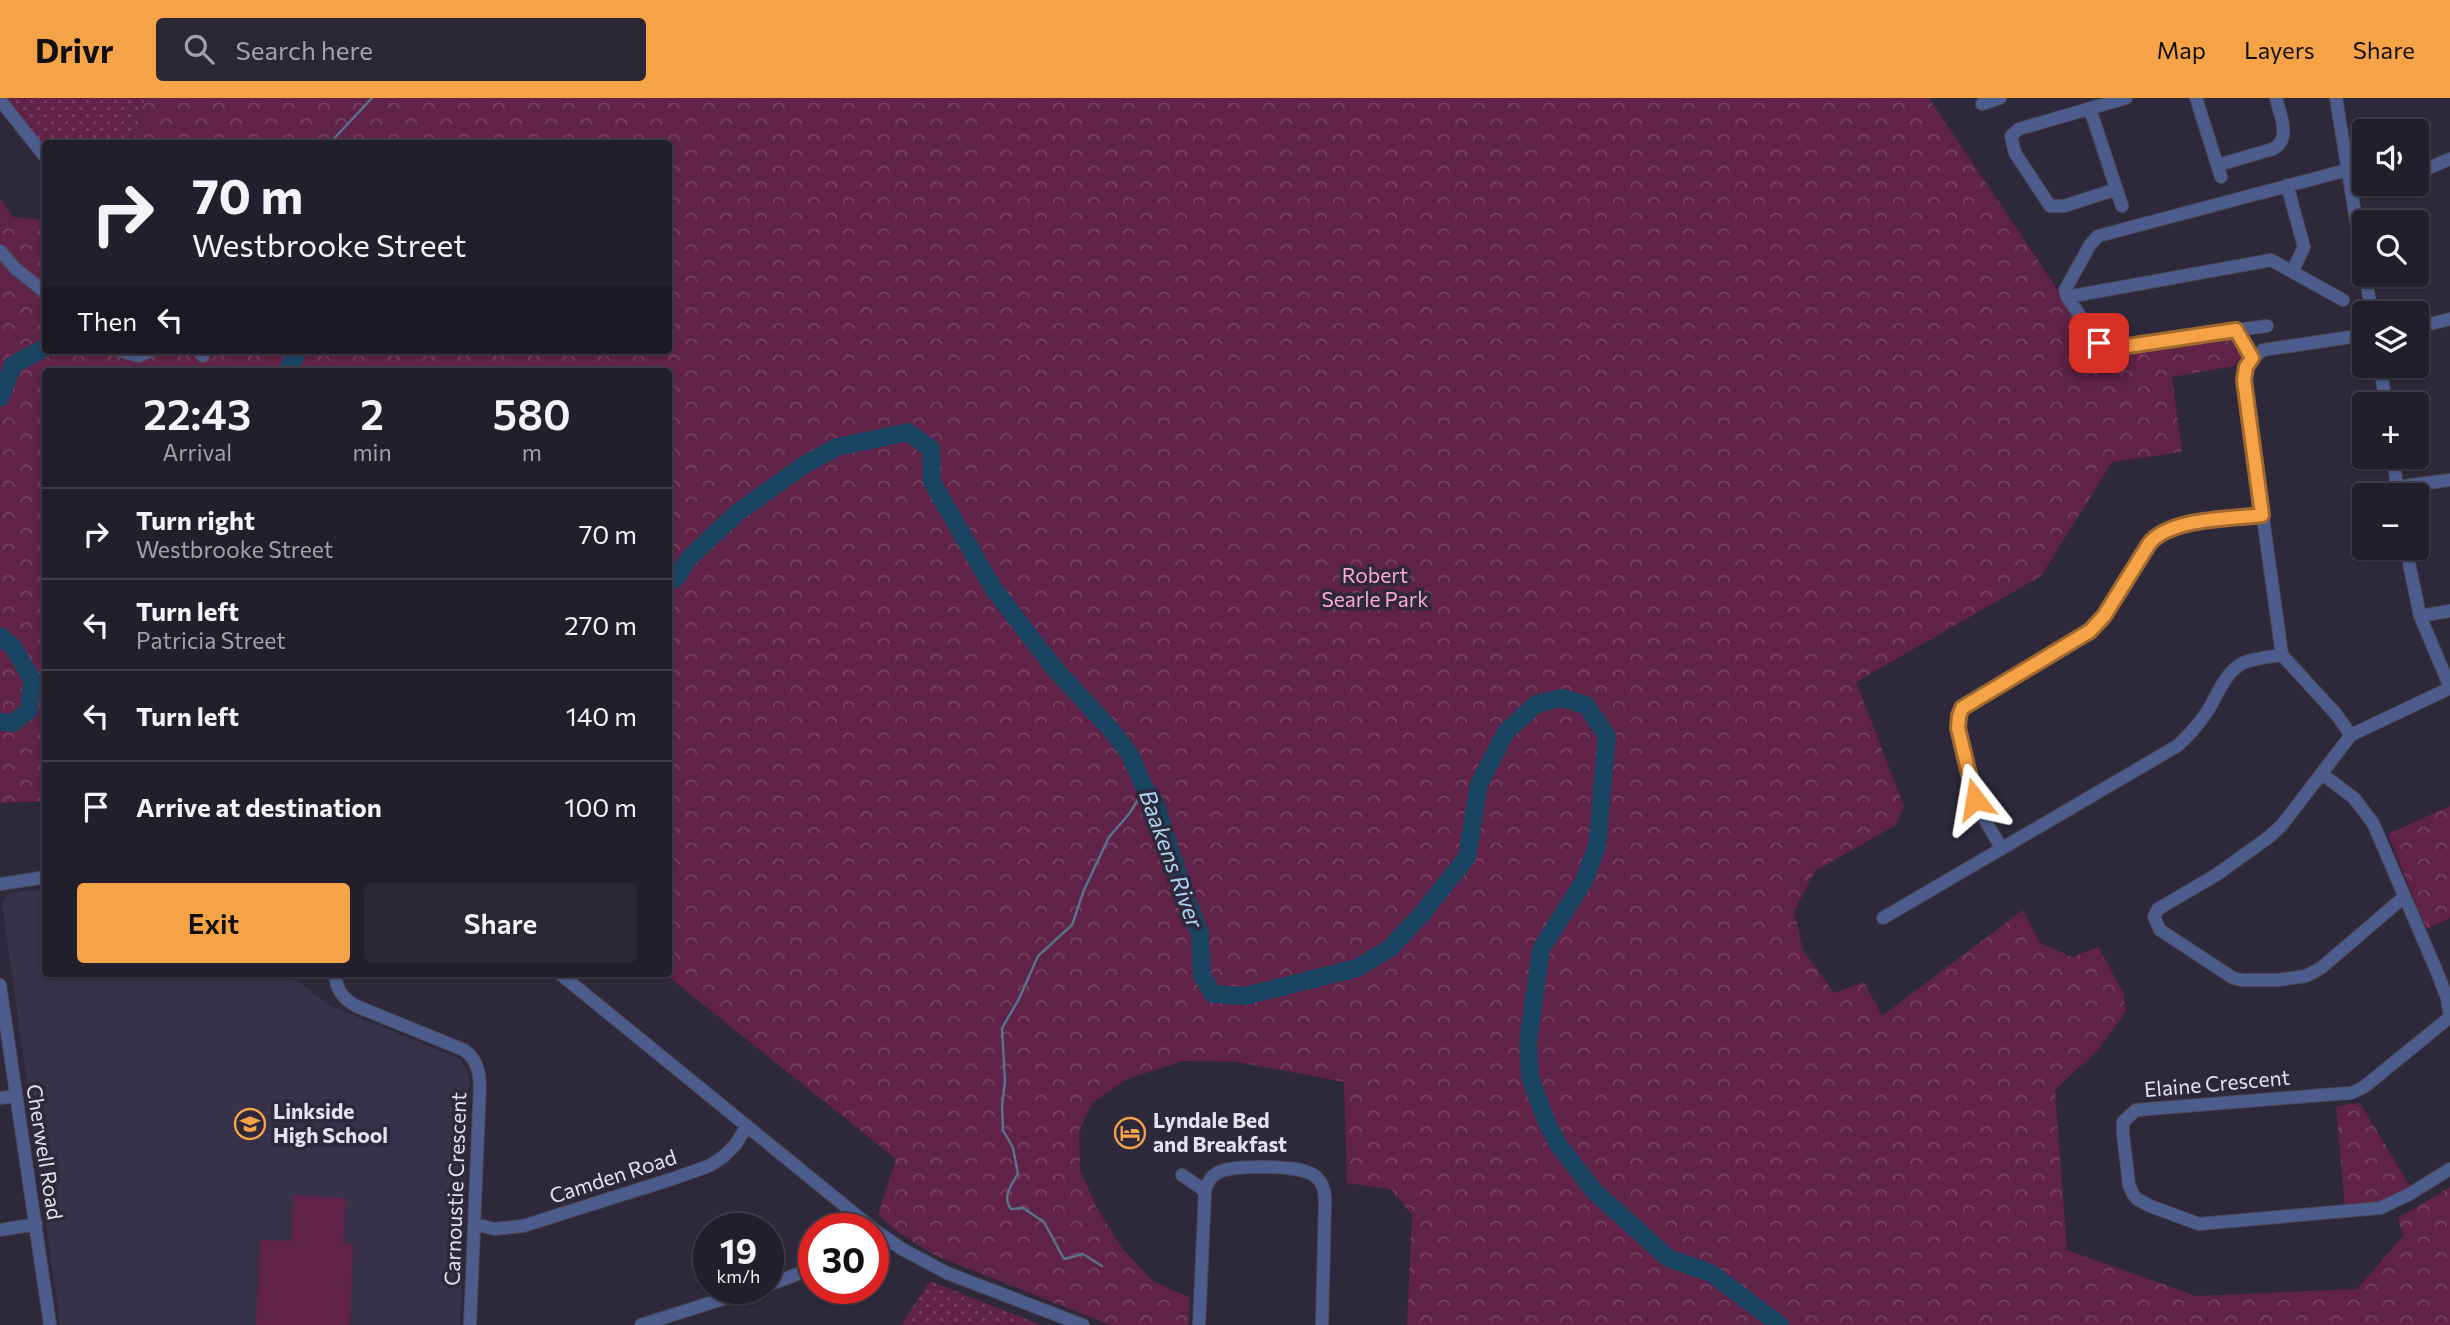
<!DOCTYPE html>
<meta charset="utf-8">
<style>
body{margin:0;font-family:Commissioner,sans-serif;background:#2a2734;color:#f1f3f6;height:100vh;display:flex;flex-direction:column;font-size:26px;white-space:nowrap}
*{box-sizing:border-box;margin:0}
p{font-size:23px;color:#a2a2a9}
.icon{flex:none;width:38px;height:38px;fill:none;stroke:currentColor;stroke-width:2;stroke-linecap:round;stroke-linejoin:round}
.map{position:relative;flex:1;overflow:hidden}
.sheet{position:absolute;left:42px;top:270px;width:630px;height:609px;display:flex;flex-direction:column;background:#221f2c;border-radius:7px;box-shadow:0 2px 5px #0004,0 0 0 2px #3f3d48}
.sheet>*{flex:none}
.banner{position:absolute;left:42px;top:42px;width:630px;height:214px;border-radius:7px;box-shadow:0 2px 5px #0004,0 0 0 2px #3f3d48;background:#221f2c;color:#f1f3f6;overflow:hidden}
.buttons{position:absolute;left:2352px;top:21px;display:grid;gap:14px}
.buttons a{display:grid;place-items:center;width:77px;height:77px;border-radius:7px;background:#221f2c;box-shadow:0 2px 5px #0004,0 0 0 2px #3f3d48;font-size:35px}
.speed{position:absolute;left:693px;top:1115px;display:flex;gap:14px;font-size:35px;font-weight:700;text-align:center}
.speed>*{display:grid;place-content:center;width:91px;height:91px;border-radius:50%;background:#221f2c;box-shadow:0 2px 5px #0004,0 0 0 2px #3f3d48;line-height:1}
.speed small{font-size:18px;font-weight:400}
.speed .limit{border:10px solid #d22;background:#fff;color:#111}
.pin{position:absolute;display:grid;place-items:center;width:60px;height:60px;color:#fff;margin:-30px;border-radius:14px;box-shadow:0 4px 10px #0006}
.me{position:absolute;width:77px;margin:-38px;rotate:346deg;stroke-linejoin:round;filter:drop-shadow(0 0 5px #0008)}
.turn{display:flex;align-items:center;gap:24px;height:147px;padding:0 35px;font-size:32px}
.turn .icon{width:91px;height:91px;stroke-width:2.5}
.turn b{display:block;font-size:49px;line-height:60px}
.then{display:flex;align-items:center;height:66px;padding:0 35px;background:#0003;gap:14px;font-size:26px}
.eta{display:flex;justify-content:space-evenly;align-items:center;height:119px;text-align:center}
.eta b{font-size:42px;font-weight:600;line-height:49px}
.action{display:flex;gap:14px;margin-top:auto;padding:14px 35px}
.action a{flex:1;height:80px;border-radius:7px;background:#f6a247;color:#111;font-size:28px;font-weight:600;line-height:80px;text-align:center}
.action a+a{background:#2a2734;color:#f1f3f6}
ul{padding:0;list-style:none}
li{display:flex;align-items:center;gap:21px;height:91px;padding:0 35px;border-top:2px solid #3f3d48}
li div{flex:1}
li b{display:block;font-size:26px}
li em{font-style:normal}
header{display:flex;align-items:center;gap:42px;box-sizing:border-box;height:98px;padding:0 35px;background:#f6a247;color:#111}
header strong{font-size:33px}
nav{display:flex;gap:38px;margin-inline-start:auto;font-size:24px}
.search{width:490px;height:63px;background:#2a2734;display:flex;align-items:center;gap:18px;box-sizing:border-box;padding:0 24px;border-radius:7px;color:#a2a2a9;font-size:26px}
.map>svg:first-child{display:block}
.built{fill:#373149}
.grass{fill:url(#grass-dots)}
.park{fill:url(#park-crowns)}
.pitch{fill:#602247}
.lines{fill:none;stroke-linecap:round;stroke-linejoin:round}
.stream{stroke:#55738b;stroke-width:2.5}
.river{stroke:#184361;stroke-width:18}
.minor-casing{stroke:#4a4757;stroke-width:14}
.minor{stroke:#4c5c8c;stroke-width:12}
.route-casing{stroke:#a0692e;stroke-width:18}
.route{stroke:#f6a247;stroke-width:12}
.labels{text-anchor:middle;stroke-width:7;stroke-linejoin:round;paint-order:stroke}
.park-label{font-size:21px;fill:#ffa7d6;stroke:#2d293a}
.street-label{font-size:21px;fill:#e4e2ee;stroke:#2d293a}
.poi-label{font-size:21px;font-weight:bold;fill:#e4e2ee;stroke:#2d293a;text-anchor:start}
.water-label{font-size:23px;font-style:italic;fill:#acd3f1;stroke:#2d293a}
</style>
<header>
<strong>Drivr</strong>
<div class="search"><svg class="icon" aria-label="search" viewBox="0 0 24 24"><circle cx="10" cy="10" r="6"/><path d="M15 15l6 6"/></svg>Search here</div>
<nav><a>Map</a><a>Layers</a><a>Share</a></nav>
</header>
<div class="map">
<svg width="2450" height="1227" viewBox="0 0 2450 1227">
<defs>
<pattern id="grass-dots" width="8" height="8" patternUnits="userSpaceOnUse" patternTransform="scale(1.75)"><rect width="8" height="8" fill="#602247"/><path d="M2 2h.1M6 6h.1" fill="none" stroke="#774262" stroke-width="1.8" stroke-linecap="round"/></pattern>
<pattern id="park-crowns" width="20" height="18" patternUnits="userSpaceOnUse" patternTransform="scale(1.75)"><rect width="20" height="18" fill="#602247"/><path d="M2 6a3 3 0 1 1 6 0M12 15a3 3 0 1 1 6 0" fill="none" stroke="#774262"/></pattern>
</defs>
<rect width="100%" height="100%" fill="#2d293a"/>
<path class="built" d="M45,791L46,875H287L329,907L460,961L469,976L460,1227H60L2,804L9,795Z"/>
<path class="grass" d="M0,0H145L135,45L46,46L45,60Z
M930,1183L1041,1227H901Z"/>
<path class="park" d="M145,0H1929L2100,255L2233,237L2246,253L2234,268L2172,279L2182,354L2112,364L2041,478L1856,584L1904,708L1896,727L1815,773L1794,813L1803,852L1834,895L1864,884L1882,918L2023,812L2040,845L2072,859L2098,849L2123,894L2126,913L2098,952L2055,992L2067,1152L2196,1198L2357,1191L2403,1138L2398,1120L2450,1089V1227H1407L1412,1117L1391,1091L1347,1085L1344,984L1238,964L1183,963L1127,981L1092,1005L1079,1034L1080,1071L1096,1109L1123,1151L1154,1184L1189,1199V1227H1110L934,1157L898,1134L878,1117L896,1061L664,875H668V273H46L45,703L0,705V101L13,119L45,122L46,252H668V46L135,45Z
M2450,708V820L2426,831L2388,736Z
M2360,1005L2410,1088L2383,1103L2345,1109L2336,1008Z"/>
<path class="pitch" d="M294,1097L346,1100L343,1146L353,1147L350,1227H256L260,1142L291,1143Z"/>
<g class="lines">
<path class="stream" d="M329,46L372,0
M1102,1168L1083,1156L1064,1161L1044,1124L1023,1110L1011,1111C1002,1099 1011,1087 1018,1076L1013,1050L1003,1032L1002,1008L1005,983L1002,930L1019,901L1038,858L1072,827L1084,792L1109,739L1129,716L1145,691"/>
<path class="river" d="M287,273L296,257L294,252
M0,300L13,267L46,249
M668,485L676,480L688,461L737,415L804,367L837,349L908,334L931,351L932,384L993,490L1055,571L1113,634L1130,657L1145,691L1155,704L1182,789L1200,836L1202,877L1213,896L1245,898L1357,870L1389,851L1421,817L1467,759L1479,686L1506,634L1536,606L1562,600L1586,607L1607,638L1597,748L1584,783L1541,851L1528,944L1530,979L1547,1025L1558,1046L1594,1093L1668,1160L1711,1175L1780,1227
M0,538L13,549L32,581L29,612L13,625L0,624"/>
<g class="minor-casing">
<path id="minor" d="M2196,0L2221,79
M2336,0L2364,171
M0,2L46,60
M1982,6L2000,0
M2090,11L2122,108
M2218,67L2273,51C2292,41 2280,17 2276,0
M2417,75L2450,61
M2287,87L2304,149L2293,172
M2117,91L2064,108H2050L2015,55L2011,38L2019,31L2126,0
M0,153L16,171L46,195
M2365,177L2372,215
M2067,199L2271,162L2343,202
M2267,228L2105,249L2099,245L2067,199L2065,192L2090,147L2098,138L2347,72
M2417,229L2450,221
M2236,232L2252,260
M117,252L139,258L153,252
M197,252L203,258
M2380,268L2386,306
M2393,359L2398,397
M2397,389L2450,382
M2406,450L2420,518L2450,589
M2420,518L2450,513
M2351,637L2336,616L2282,557L2244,282L2249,264L2263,252L2364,237
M2322,676L2354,700L2373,725L2437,874L2447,900L2450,919
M2002,751C1993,735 1982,719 1975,702C1968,681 1952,628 1962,610L2095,528L2104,518C2116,498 2142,446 2161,434C2180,422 2238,420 2262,417
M0,786L46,779
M2404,799L2321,870L2306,878L2278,882H2243L2233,880L2160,832L2154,819L2158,811L2216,777L2269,739L2282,727L2351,637L2450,590
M1883,820L2177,648C2189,638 2198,627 2207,614C2217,598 2225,574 2243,565C2255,560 2269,559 2282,557
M335,875C336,891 342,900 356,908L464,952C483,965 480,987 479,1009L470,1227
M559,875L872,1130
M0,887L50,1227
M2450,919L2364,989L2351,995L2336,996L2136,1012L2123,1024V1036L2129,1087L2133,1096L2137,1101L2150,1108L2199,1126L2380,1110L2408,1097L2450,1071
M0,1000L16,998
M1182,1077L1205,1093
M475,1126L494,1131L523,1128L672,1081L709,1068L723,1059L736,1046L746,1029
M873,1131L902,1151L947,1175L1083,1227
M0,1132L36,1126
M768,1187L814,1170
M641,1227L757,1190
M1199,1227L1205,1093C1207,1085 1210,1079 1217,1075C1231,1066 1303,1067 1315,1078C1323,1084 1325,1094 1325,1103L1322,1227"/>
</g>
<use href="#minor" class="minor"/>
</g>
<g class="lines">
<g class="route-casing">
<path id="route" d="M1975,701L1958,630L1959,618L1962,610L2090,533L2104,518L2149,446C2169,420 2230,421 2262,417L2244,282L2246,269L2252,260L2236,232L2114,250L2105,249L2099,245"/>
</g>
<use href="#route" class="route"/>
</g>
<defs>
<g id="school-ring" transform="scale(1.575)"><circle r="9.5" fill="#2d293a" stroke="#f6a247" stroke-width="1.5"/><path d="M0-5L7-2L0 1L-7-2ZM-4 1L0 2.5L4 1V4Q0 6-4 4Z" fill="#f6a247"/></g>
<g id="hotel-ring" transform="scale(1.575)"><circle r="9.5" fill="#2d293a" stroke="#f6a247" stroke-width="1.5"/><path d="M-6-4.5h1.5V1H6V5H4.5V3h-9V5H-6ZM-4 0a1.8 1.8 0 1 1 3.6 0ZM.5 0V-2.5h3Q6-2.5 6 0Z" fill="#f6a247"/></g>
</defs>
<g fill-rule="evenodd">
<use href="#school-ring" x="250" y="1026"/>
<use href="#hotel-ring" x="1130" y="1035"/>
</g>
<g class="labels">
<g class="park-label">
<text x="1375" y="485">Robert<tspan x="1375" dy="24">Searle Park</tspan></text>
</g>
<g class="street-label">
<text transform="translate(2217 986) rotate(-5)" y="7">Elaine Crescent</text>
<text transform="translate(44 1054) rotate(81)" y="7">Cherwell Road</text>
<text transform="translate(613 1079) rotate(-18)" y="7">Camden Road</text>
<text transform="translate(456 1091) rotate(-88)" y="7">Carnoustie Crescent</text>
</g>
<g class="poi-label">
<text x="273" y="1021">Linkside<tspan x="273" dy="24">High School</tspan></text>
<text x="1153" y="1030">Lyndale Bed<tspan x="1153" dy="24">and Breakfast</tspan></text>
</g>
<g class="water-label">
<text transform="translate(1171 761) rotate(70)" y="8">Baakens River</text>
</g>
</g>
</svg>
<div class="buttons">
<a><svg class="icon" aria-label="sound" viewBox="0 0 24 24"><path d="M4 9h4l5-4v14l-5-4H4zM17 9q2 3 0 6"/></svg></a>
<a><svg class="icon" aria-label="search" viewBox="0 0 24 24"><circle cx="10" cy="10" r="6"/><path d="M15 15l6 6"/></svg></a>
<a><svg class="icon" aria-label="layers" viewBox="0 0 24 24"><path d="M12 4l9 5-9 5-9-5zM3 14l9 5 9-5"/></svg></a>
<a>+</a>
<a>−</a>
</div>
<div class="speed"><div>19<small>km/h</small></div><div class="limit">30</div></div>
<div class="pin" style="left:2099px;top:245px;background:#d93025"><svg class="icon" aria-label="arrive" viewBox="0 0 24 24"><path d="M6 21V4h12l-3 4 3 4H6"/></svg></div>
<svg class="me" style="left:1975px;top:701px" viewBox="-20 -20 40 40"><path d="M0-17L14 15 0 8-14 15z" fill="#f6a247" stroke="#fff" stroke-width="4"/></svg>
<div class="banner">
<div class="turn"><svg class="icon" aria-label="right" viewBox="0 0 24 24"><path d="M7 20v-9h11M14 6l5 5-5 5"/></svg><div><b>70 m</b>Westbrooke Street</div></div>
<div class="then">Then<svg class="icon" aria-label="left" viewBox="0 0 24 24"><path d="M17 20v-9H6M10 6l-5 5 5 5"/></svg></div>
</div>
<section class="sheet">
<div class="eta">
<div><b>22:43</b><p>Arrival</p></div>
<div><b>2</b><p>min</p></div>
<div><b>580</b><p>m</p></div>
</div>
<ul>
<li><svg class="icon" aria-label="right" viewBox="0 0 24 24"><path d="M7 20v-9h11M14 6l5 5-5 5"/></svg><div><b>Turn right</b><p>Westbrooke Street</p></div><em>70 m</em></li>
<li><svg class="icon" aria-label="left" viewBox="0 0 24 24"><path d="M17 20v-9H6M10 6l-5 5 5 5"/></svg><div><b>Turn left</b><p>Patricia Street</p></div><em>270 m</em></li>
<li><svg class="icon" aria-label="left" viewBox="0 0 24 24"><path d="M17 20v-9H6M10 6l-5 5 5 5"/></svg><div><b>Turn left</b></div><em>140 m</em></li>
<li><svg class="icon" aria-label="arrive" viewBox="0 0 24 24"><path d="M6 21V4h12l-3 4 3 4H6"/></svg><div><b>Arrive at destination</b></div><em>100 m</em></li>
</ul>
<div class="action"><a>Exit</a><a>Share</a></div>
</section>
</div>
